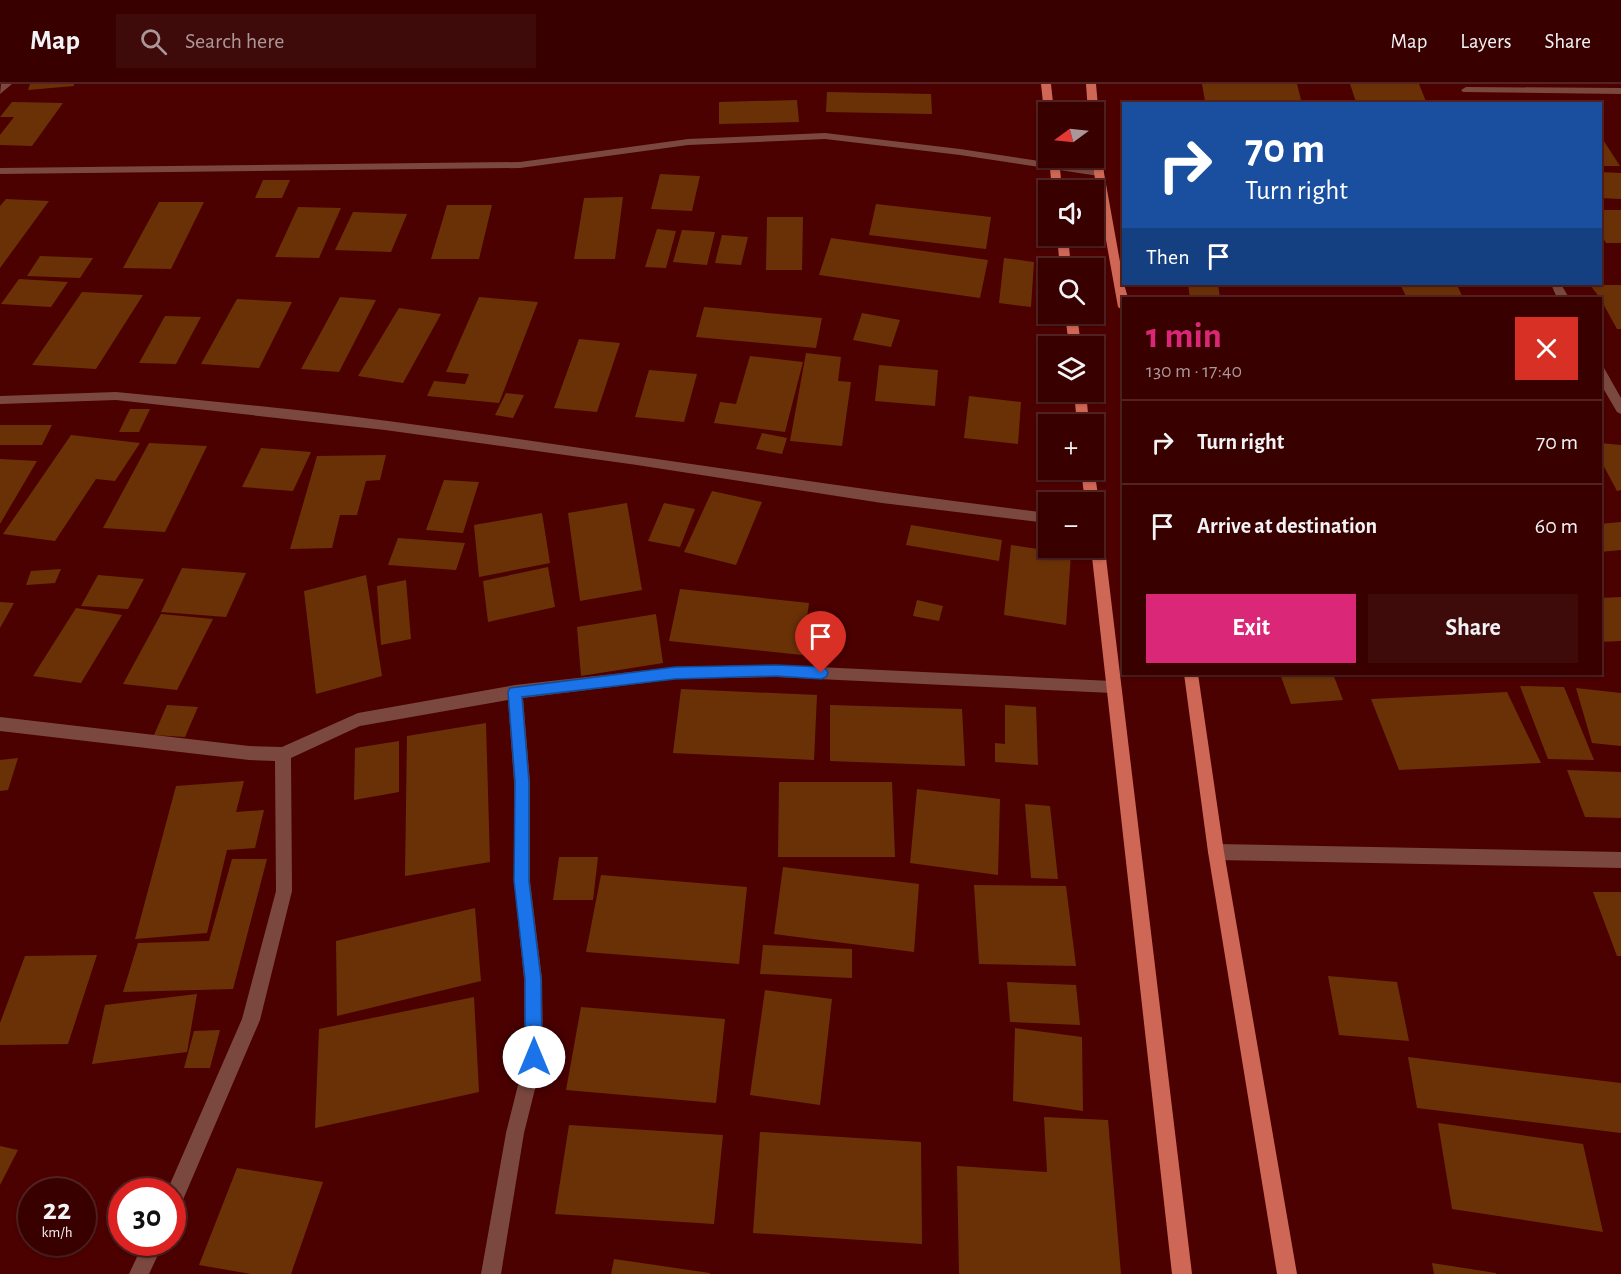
<!DOCTYPE html>
<meta charset="utf-8">
<style>
body{margin:0;font-family:"Alegreya Sans",sans-serif;background:#3f0b0a;color:#f1f3f6;height:100vh;display:flex;flex-direction:column;font-size:22px;white-space:nowrap}
*{box-sizing:border-box;margin:0}
p{font-size:20px;color:#ab9799}
.icon{flex:none;width:33px;height:33px;fill:none;stroke:currentColor;stroke-width:2;stroke-linecap:round;stroke-linejoin:round}
.map{position:relative;flex:1;overflow:hidden}
.drawer{position:absolute;left:1122px;top:213px;width:480px;height:378px;display:flex;flex-direction:column;background:#380100;border-radius:0px;box-shadow:0 2px 4px #0004,0 0 0 2px #522322}
.drawer>*{flex:none}
.hud{position:absolute;left:1122px;top:18px;width:480px;height:183px;border-radius:0px;box-shadow:0 2px 4px #0004,0 0 0 2px #522322;background:#1a4fa0;color:#fff;overflow:hidden}
.needle{width:39px;rotate:255deg}
.buttons{position:absolute;left:1038px;top:18px;display:grid;gap:12px}
.buttons a{display:grid;place-items:center;width:66px;height:66px;border-radius:0px;background:#380100;box-shadow:0 2px 4px #0004,0 0 0 2px #522322;font-size:30px}
.speed{position:absolute;left:18px;top:1094px;display:flex;gap:12px;font-size:30px;font-weight:700;text-align:center}
.speed>*{display:grid;place-content:center;width:78px;height:78px;border-radius:50%;background:#380100;box-shadow:0 2px 4px #0004,0 0 0 2px #522322;line-height:1}
.speed small{font-size:15px;font-weight:400}
.speed .limit{border:9px solid #d22;background:#fff;color:#111}
.pin{position:absolute;display:grid;place-items:center;width:51px;height:51px;color:#fff;margin:-62px -26px;border-radius:50% 50% 50% 0;rotate:-45deg;box-shadow:0 0 6px #0007}
.pin .icon{rotate:45deg}
.me{position:absolute;width:66px;margin:-33px;rotate:0deg;stroke-linejoin:round;filter:drop-shadow(0 0 4px #0008)}
.turn{display:flex;align-items:center;gap:21px;height:126px;padding:0 24px;font-size:27px}
.turn .icon{width:78px;height:78px;stroke-width:2.5}
.turn b{display:block;font-size:42px;line-height:51px}
.then{display:flex;align-items:center;height:57px;padding:0 24px;background:#0003;gap:12px;font-size:22px}
.round{display:grid;place-items:center;flex:none;width:63px;height:63px;border-radius:0px;background:#3f0b0a}
.head{display:flex;align-items:center;justify-content:space-between;height:102px;padding:0 24px}
h1{font-size:36px;font-weight:600;line-height:45px;color:#db2777}
.action{display:flex;gap:12px;margin-top:auto;padding:12px 24px}
.action a{flex:1;height:69px;border-radius:0px;background:#db2777;color:#fff;font-size:24px;font-weight:600;line-height:69px;text-align:center}
.action a+a{background:#3f0b0a;color:#f1f3f6}
ul{padding:0;list-style:none}
li{display:flex;align-items:center;gap:18px;height:84px;padding:0 24px;border-top:2px solid #522322}
li div{flex:1}
li b{display:block;font-size:22px}
li em{font-style:normal}
header{display:flex;align-items:center;gap:36px;box-sizing:border-box;height:84px;padding:0 30px;background:#380100;border-bottom:2px solid #522322}
header strong{font-size:28px}
nav{display:flex;gap:33px;margin-inline-start:auto;font-size:21px}
.search{width:420px;height:54px;background:#3f0b0a;display:flex;align-items:center;gap:15px;box-sizing:border-box;padding:0 21px;border-radius:0px;color:#ab9799;font-size:22px}
.map>svg:first-child{display:block}
.building{fill:#6a3107}
.lines{fill:none;stroke-linecap:round;stroke-linejoin:round}
.minor{fill:#7a483f;fill-rule:evenodd}
.major{fill:#cf6756;fill-rule:evenodd}
.route{fill:#1a73e8;stroke:#114b97;stroke-width:1.5}
</style>
<header>
<strong>Map</strong>
<div class="search"><svg class="icon" aria-label="search" viewBox="0 0 24 24"><circle cx="10" cy="10" r="6"/><path d="M15 15l6 6"/></svg>Search here</div>
<nav><a>Map</a><a>Layers</a><a>Share</a></nav>
</header>
<div class="map">
<svg width="1621" height="1190" viewBox="0 0 1621 1190">
<rect width="100%" height="100%" fill="#4b0100"/>
<path class="building" d="M30,0H74V2L28,6Z
M1202,0H1297L1302,20L1205,17Z
M1350,0H1419L1427,20L1356,18Z
M827,8L931,10L932,30L826,28Z
M797,16L799,38L719,40V18Z
M12,18L63,19L32,62L0,61V51L14,33H0Z
M1600,51L1620,82H1600Z
M1600,88L1621,89V115L1600,114Z
M660,90L700,92L692,127L651,125Z
M263,96H290L282,114H255Z
M623,113L615,175H574L584,114Z
M6,115L49,117L0,184V122Z
M159,118H204L171,185L123,184Z
M876,120L991,133L986,165L869,151Z
M447,121H492L479,175H431Z
M298,123L341,124L319,174L275,173Z
M1600,126H1621V159H1606L1600,149Z
M353,128L407,130L391,168L335,166Z
M767,133H803L802,186H766Z
M657,145L676,147L666,184L645,183Z
M682,146L715,148L707,181L673,178Z
M722,151L748,153L741,181L715,179Z
M831,154L988,176L980,214L819,191Z
M40,172L93,174L80,194L27,192Z
M1004,174L1034,178L1031,223L999,219Z
M19,195L68,198L51,223L1,220Z
M1188,200H1218L1220,214H1190Z
M1590,201H1621V245H1617L1600,214Z
M1401,202L1458,203L1463,214H1407Z
M82,208L143,211L96,285L32,281Z
M340,213L376,216L339,288L301,285Z
M479,213L538,218L499,319L427,312L434,297L465,300L469,290L446,288Z
M237,215L292,218L259,284L201,280Z
M704,223L822,234L816,264L696,253Z
M399,224L441,230L403,299L358,292Z
M862,229L900,236L891,263L853,256Z
M165,232L201,233L176,280L139,279Z
M579,255L620,259L597,328L554,324Z
M806,269L841,273L838,297L851,298L842,362L790,357Z
M750,272L803,278L785,348L714,339L720,318L736,320Z
M879,281L938,286L935,322L875,317Z
M649,286L697,290L684,338L635,333Z
M506,309L524,311L513,334L495,331Z
M969,312L1021,318L1018,360L964,354Z
M130,325H150L139,348H119Z
M0,341H52L42,361H0Z
M762,349L787,354L782,370L756,365Z
M71,351L140,359L115,397L96,395L55,457L3,450Z
M149,359L207,362L165,448L103,444Z
M1600,359L1621,361V406L1617,407L1600,375Z
M261,364L311,368L293,407L242,403Z
M386,371L380,396L366,397L357,431H340L332,464L290,465L317,372Z
M0,375L37,377L0,440Z
M444,396L479,398L463,449L426,446Z
M712,407L762,418L736,481L684,468Z
M627,419L642,506L580,517L568,429Z
M664,419L695,425L680,463L648,457Z
M542,429L550,479L479,493L474,441Z
M1621,438V466L1600,468V440Z
M911,441L1002,456L999,477L906,461Z
M398,454L465,459L456,486L388,481Z
M1011,461L1071,470L1066,541L1004,531Z
M548,483L555,523L488,538L483,497Z
M182,484L246,489L226,533L161,528Z
M61,485L55,499L26,501L31,487Z
M98,491L144,495L128,525L81,522Z
M366,491L382,592L316,610L304,507Z
M406,496L411,555L381,561L377,502Z
M680,505L809,519L802,571L669,557Z
M1621,513V557L1600,558V514Z
M917,516L943,522L939,537L913,532Z
M0,518L14,519L0,544Z
M76,524L122,531L81,599L33,592Z
M161,530L213,535L177,606L123,600Z
M656,530L663,579L581,592L577,543Z
M1280,590H1333L1343,616L1291,620Z
M1520,602L1564,603L1594,676L1548,675Z
M1576,604L1621,609V662L1592,659Z
M681,605L817,611L814,676L673,669Z
M1507,608L1541,679L1399,686L1371,615Z
M167,621L198,623L185,653L154,651Z
M830,621L962,625L965,682L830,677Z
M1005,621L1036,623L1038,681L995,678V659L1005,660Z
M486,639L490,778L405,792L407,652Z
M399,657V708L354,716L355,664Z
M18,674L8,706L0,707V676Z
M1567,686L1621,688V734L1585,733Z
M244,697L236,728L264,726L255,764L227,766L207,849L135,855L176,702Z
M779,698H892L895,773H778Z
M917,705L1000,715L998,791L910,779Z
M1025,720L1050,722L1058,795L1031,794Z
M559,773H598L593,816H553Z
M232,775H267L233,905L123,908L138,859L209,857Z
M783,783L919,800L914,868L774,850Z
M601,791L747,803L739,880L586,868Z
M974,801L1066,802L1076,882L979,880Z
M1593,808H1621V872H1617Z
M475,824L481,897L337,932L336,857Z
M763,861L852,865V894L760,890Z
M97,871L68,960L0,961V939L25,872Z
M1328,892L1397,898L1409,957L1339,951Z
M1007,898L1076,901L1080,941L1010,938Z
M765,906L832,915L820,1021L750,1011Z
M197,910L187,968L92,980L105,921Z
M474,913L479,1008L315,1044L319,945Z
M581,923L725,935L716,1019L566,1006Z
M1015,944L1082,953L1083,1027L1013,1017Z
M220,946L210,984H184L194,947Z
M1408,973L1621,999V1049L1417,1024Z
M1044,1033L1108,1036L1121,1190H959L957,1082L1047,1088Z
M1438,1039L1583,1060L1603,1148L1452,1125Z
M569,1041L723,1051L714,1140L555,1130Z
M760,1048L921,1058L922,1160L753,1149Z
M0,1062L18,1066L0,1101Z
M237,1084L323,1098L291,1190H251L199,1181Z
M614,1175L710,1189V1190H611Z
M1432,1179L1496,1189V1190H1434Z"/>
<g class="lines">
<path class="minor" d="M1,0H12L0,10Z
M1466,3L1621,4V10L1463,8L1461,6Z
M825,49L960,65L1099,86L1104,89L1099,92L960,71L825,55L688,61L520,84L0,90V84L520,78L688,55Z
M1551,200H1561L1569,214H1557Z
M1600,283L1604,284L1621,314V330L1617,328L1600,299Z
M116,308C207,317 298,325 388,337C608,366 828,402 1048,429V439L882,419L637,381L385,346L116,316L0,320V312Z
M776,581L1112,597L1117,598L1120,603L1117,608L1112,609L776,593L676,595L523,614L530,698V797L542,895L543,973L524,1049L501,1190H481L506,1049L525,973L524,895L514,797V698L508,616L360,642L291,674L292,807L260,936L179,1125L172,1128V1107H167L242,935L276,807L275,677L249,676L0,647V633L249,662L282,663L358,629L515,601L676,583Z
M1216,760L1621,768V784L1216,776L1210,774L1208,768L1210,762Z
M144,1158H164L149,1190H129Z"/>
<path class="major" d="M1041,0H1051L1054,28H1048V31L1044,28Z
M1086,0H1096L1104,89L1124,200L1128,214H1124V227L1118,223L1094,89V28H1088Z
M1049,74H1059L1062,106H1052Z
M1057,152H1068L1071,184H1060Z
M1065,230H1077L1081,262H1069Z
M1074,308H1086L1089,340H1077Z
M1094,384L1099,418L1094,423V418H1085L1081,386Z
M1094,427L1101,432L1192,1190H1172L1091,464H1094Z
M1184,590H1198L1224,768L1297,1190H1277L1208,768Z"/>
</g>
<path class="route" d="M776,581L821,583L826,585L828,589L826,593L821,595L776,592L675,595L522,613L529,698V797L541,895L542,973L539,979L534,981L528,979L525,973V895L514,797L515,698L508,608L510,604L675,583Z"/>
</svg>
<div class="buttons">
<a><svg class="needle" viewBox="-14 -14 28 28"><path d="M0-13l5 13h-10z" fill="#e53935"/><path d="M0 13l5-13h-10z" fill="#ab9799"/></svg></a>
<a><svg class="icon" aria-label="sound" viewBox="0 0 24 24"><path d="M4 9h4l5-4v14l-5-4H4zM17 9q2 3 0 6"/></svg></a>
<a><svg class="icon" aria-label="search" viewBox="0 0 24 24"><circle cx="10" cy="10" r="6"/><path d="M15 15l6 6"/></svg></a>
<a><svg class="icon" aria-label="layers" viewBox="0 0 24 24"><path d="M12 4l9 5-9 5-9-5zM3 14l9 5 9-5"/></svg></a>
<a>+</a>
<a>−</a>
</div>
<div class="speed"><div>22<small>km/h</small></div><div class="limit">30</div></div>
<div class="pin" style="left:821px;top:589px;background:#d93025"><svg class="icon" aria-label="arrive" viewBox="0 0 24 24"><path d="M6 21V4h12l-3 4 3 4H6"/></svg></div>
<svg class="me" style="left:534px;top:973px" viewBox="-20 -20 40 40"><circle r="19" fill="#fff"/><path d="M0-13L10 11 0 6-10 11z" fill="#1a73e8"/></svg>
<div class="hud">
<div class="turn"><svg class="icon" aria-label="right" viewBox="0 0 24 24"><path d="M7 20v-9h11M14 6l5 5-5 5"/></svg><div><b>70 m</b>Turn right</div></div>
<div class="then">Then<svg class="icon" aria-label="arrive" viewBox="0 0 24 24"><path d="M6 21V4h12l-3 4 3 4H6"/></svg></div>
</div>
<section class="drawer">
<div class="head"><div><h1>1 min</h1><p>130 m · 17:40</p></div><a class="round" style="background:#d93025;color:#fff"><svg class="icon" aria-label="close" viewBox="0 0 24 24"><path d="M6 6l12 12M18 6L6 18"/></svg></a></div>
<ul>
<li><svg class="icon" aria-label="right" viewBox="0 0 24 24"><path d="M7 20v-9h11M14 6l5 5-5 5"/></svg><div><b>Turn right</b></div><em>70 m</em></li>
<li><svg class="icon" aria-label="arrive" viewBox="0 0 24 24"><path d="M6 21V4h12l-3 4 3 4H6"/></svg><div><b>Arrive at destination</b></div><em>60 m</em></li>
</ul>
<div class="action"><a>Exit</a><a>Share</a></div>
</section>
</div>
